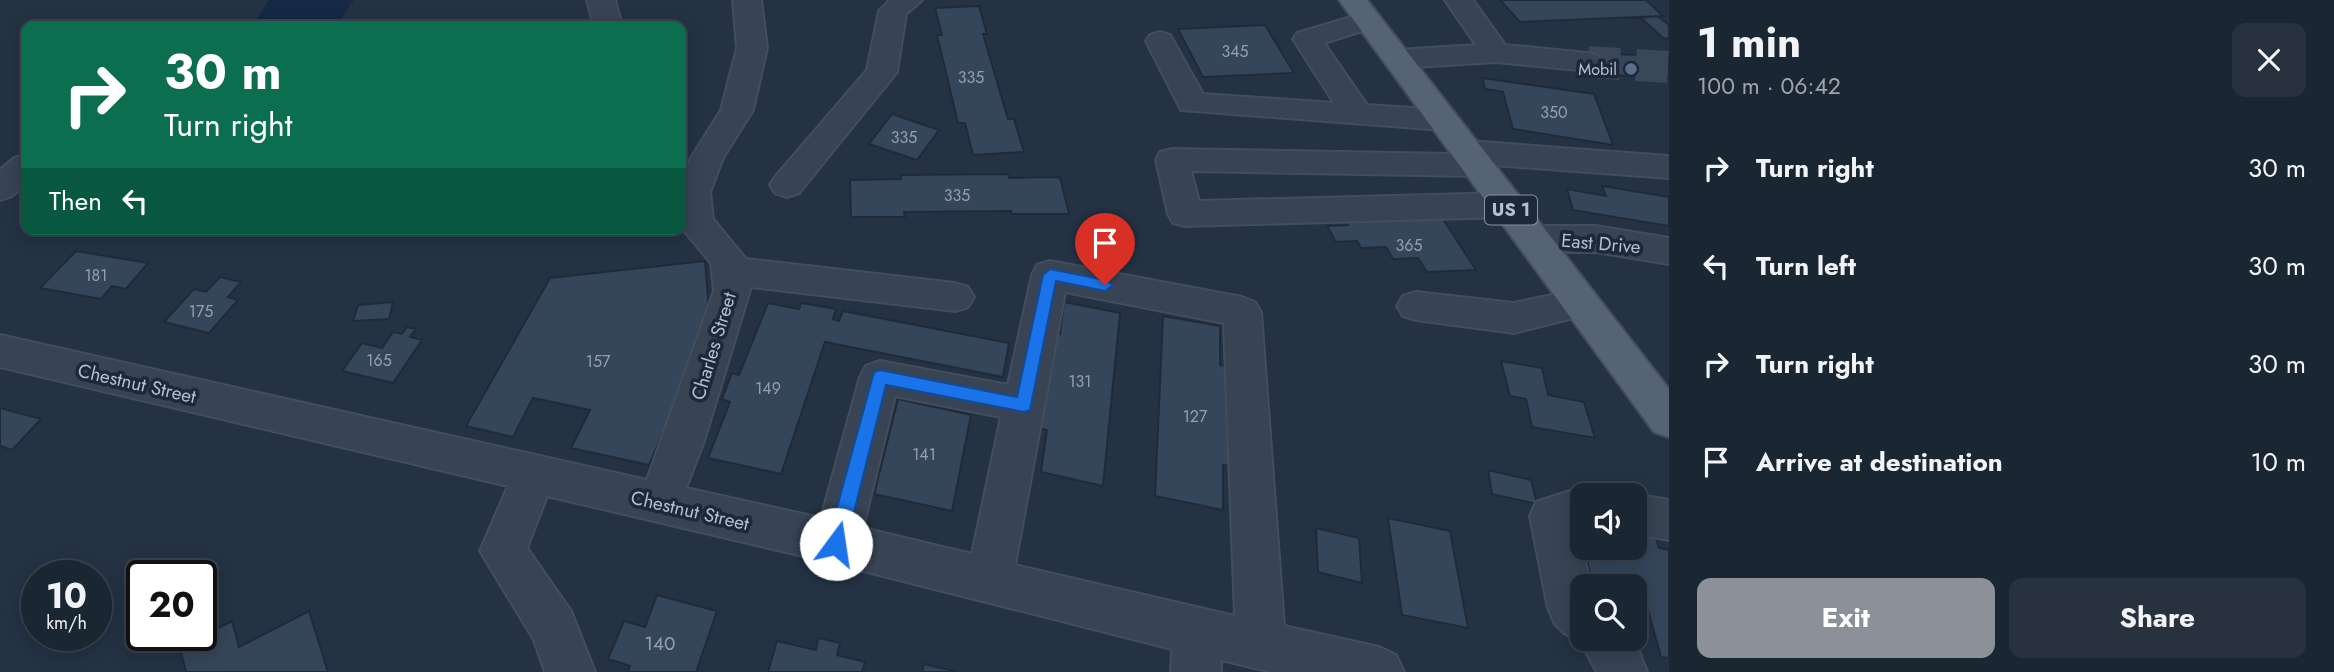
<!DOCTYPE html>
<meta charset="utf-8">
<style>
body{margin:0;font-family:Jost,sans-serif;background:#28323f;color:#f1f3f6;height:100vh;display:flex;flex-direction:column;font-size:26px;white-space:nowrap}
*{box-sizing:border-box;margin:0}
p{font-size:23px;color:#a0a5ac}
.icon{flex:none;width:38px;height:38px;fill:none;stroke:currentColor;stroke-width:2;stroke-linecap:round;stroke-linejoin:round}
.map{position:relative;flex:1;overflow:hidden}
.drawer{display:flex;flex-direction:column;background:#1b2633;width:665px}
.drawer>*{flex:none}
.top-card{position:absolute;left:21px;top:21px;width:665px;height:214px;border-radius:14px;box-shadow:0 4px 18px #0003,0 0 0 2px #39434e;background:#0b6e4f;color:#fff;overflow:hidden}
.fabs{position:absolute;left:1570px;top:483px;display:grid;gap:14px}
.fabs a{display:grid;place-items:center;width:77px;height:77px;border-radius:14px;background:#1b2633;box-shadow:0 4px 18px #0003,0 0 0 2px #39434e;font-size:35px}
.speed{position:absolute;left:21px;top:560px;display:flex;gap:14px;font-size:35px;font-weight:700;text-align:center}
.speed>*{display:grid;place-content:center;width:91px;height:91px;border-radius:50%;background:#1b2633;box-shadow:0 4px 18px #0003,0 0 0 2px #39434e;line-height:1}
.speed small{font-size:18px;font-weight:400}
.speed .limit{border:4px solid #111;border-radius:10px;background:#fff;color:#111}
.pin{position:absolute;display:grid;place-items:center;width:60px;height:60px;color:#fff;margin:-72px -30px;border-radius:50% 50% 50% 0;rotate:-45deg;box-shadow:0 0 7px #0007}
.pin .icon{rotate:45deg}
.me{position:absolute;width:77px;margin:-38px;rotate:14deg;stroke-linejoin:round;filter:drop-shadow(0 0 5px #0008)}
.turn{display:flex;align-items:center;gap:24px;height:147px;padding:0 28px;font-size:32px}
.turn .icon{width:91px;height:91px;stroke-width:2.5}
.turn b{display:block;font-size:49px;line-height:60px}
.then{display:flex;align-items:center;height:66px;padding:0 28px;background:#0003;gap:14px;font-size:26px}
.round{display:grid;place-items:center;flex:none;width:74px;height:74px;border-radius:14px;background:#28323f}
.headline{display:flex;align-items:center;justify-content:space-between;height:119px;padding:0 28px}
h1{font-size:42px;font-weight:700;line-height:52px}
.button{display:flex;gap:14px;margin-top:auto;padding:14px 28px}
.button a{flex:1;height:80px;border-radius:14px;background:#8c9099;color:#fff;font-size:28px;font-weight:700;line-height:80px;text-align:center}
.button a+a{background:#28323f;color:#f1f3f6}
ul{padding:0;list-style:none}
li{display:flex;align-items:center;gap:21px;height:98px;padding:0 28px}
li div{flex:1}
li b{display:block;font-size:26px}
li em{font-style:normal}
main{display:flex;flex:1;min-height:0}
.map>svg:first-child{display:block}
.water{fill:#152844}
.building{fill:#35465b;stroke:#1f2b3b;stroke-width:2}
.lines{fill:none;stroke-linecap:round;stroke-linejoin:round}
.minor-tunnel{stroke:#3a4759;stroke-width:32;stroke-dasharray:32 16;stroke-linecap:butt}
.minor-casing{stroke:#424d5d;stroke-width:4}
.major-casing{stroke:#424d5d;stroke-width:4}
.minor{fill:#384454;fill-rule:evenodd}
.major{fill:#566374;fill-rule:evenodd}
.route{fill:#1a73e8;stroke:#114b97;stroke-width:2}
.service-dot{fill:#5c6f8a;stroke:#1d2939;stroke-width:2.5}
.labels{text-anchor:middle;stroke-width:7;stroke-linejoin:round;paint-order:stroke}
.number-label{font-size:16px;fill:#949faf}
.far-poi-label{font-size:16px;fill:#b6bfcd;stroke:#1d2939;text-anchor:end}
.shield{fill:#1d2939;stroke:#8892a1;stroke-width:2}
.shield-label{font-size:18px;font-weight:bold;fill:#b6bfcd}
.street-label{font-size:19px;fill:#b6bfcd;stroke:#1d2939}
.near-number-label{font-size:19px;fill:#949faf}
</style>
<main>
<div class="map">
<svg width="1669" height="672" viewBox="0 0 1669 672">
<rect width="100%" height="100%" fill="#243244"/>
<path class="water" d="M269,0H354L335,26H252Z"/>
<path class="building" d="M1500,0H1646L1663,16L1520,22Z
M979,6L987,34H983L1008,119H1014L1024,152L973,155L965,123H958L937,35H942L935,8Z
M1657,16L1669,25V39L1663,38L1641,18Z
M1265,25L1294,73L1203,77L1178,29Z
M1581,53L1669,56V77L1598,75Z
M1482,78L1594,94L1613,145L1513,129L1503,92L1485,89Z
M892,114L939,130L917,160L869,144Z
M1008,174L1009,178L1060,177L1069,214H1012L1011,211L904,212L905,217H851L850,180L901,179V175Z
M1602,186L1669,197V226L1573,210L1567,189L1606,196Z
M1441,216L1476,270L1427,272L1418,258L1393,259L1386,247L1361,248L1357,241L1336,242L1327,226L1348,225L1345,220Z
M76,251L148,263L126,289L112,286L101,299L40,288Z
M705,261L710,324L649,465L571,448L590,410L533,398L513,437L466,426L550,278Z
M220,277L241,282L228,297L238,300L209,333L164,322L194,289L206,292Z
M393,302L389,319L353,321L358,305Z
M1064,302L1120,313L1103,486L1041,472L1047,430L1039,428L1053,333L1060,334Z
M768,303L799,309L801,303L836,309L833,319L839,321L843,311L1009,343L1003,377L825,342L781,474L708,458L730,402L722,399L732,373L739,375Z
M1163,316L1220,326V365L1230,367L1231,466L1223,465V510L1155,496Z
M407,327L416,329L410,337L422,340L393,383L342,371L362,343L382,348L393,332L402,334Z
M1501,361L1542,368L1548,395L1584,402L1595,438L1532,427L1526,399L1510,396Z
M898,399L971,415L952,511L874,494Z
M0,408L41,419L12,450L0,446Z
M1488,470L1531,480L1537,504L1492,494Z
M1388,518L1450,531L1468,628L1402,615Z
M1316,528L1359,538L1362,583L1318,572Z
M1643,534L1656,538L1659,548L1669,550V658L1661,657L1645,599L1634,596V586H1593L1584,548H1634V541L1646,544Z
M657,595L717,611L696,672H628L630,666L608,659L624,621L645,627Z
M309,611L328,672H186L180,648L232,621L239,647Z
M818,638L840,643L837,655L865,662L862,672H768L777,641L816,650Z
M924,664L957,672H922Z"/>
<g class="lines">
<path class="minor-tunnel" d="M1588,62L1669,67"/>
<g class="minor-casing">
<path id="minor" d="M587,0H615L622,26H594Z
M733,0H761L767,48L753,110L723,158L710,192L713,219L746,259L955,283L968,287L974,297L968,307L955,311L751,287L704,441L686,488L821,518L860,377L866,366L880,361L1008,385L1032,275L1037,265L1050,261L1242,297L1255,302L1261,312L1284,626L1379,647L1396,655L1404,672H1272L1221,660V672H1171L1172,649L820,560L547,496L527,548L571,611L595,672H545L534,640L480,551L508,486L0,367V335L647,480L714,291L711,263L681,227V181L691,158L721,110L737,48ZM1065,292L1224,323L1235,616L1015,565ZM895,396L1001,417L972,554L863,528Z
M890,0H922L906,14L897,72L799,193L787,197L775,193L770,185L775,177L867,70L879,11Z
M1445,0H1473L1505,45L1588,53L1598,56L1603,62L1598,68L1588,71L1496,62L1398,68L1388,65L1383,59L1388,53L1398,50L1476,45Z
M1368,12L1378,14L1382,20L1378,26L1324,43L1367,105L1443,110L1454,113L1459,120L1454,127L1443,130L1181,110L1146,41L1150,35L1160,32L1170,35L1203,94L1334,103L1293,39L1297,33Z
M1468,141L1669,156V178L1493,165L1489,173L1477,176L1191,171L1199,201L1507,193L1519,197L1524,205L1519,213L1507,217L1185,226L1173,223L1168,214L1156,160L1160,152L1172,149L1453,154L1457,144Z
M26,155V184L12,196L0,200V170L14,158Z
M1532,226H1596L1669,238V264L1596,252H1532L1520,248L1514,239L1520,230Z
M1581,289L1594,293L1600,303L1594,313L1514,333L1416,320L1403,316L1397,306L1403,296L1416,292L1514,303Z
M1582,487L1599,495H1582V527L1577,528L1591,586H1582V639L1634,638L1647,672H1597L1579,640L1565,634L1555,624L1548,608L1530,516L1536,502Z
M1634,494L1669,500V540L1634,534V495H1630Z"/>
</g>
<g class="major-casing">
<path id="major" d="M1339,0H1367L1669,389V437L1654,432Z"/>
</g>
<use href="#minor" class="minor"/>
<use href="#major" class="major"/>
</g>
<path class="route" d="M1050,269L1105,280L1113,285L1105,291L1056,281L1030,410L1024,412L886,385L846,544L843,550L836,552L830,550L827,544L874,372L880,370L1017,397L1043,275Z"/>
<circle class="service-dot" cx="1631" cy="69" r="7"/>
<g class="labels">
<g class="number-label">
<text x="1235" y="57">345</text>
<text x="971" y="83">335</text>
<text x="1554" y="118">350</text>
<text x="904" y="143">335</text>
<text x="957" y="201">335</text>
<text x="1409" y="251">365</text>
<text x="96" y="281">181</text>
<text x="201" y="317">175</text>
<text x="379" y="366">165</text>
<text x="598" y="367">157</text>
<text x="1080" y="387">131</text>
<text x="768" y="394">149</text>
<text x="1195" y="422">127</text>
<text x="924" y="460">141</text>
</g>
<g class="far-poi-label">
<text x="1617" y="75">Mobil</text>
</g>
<rect class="shield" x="1485" y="195.5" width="52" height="29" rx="5"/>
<g class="shield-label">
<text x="1511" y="216">US 1</text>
</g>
<g class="street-label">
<text transform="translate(1601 243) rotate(5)" y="7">East Drive</text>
<text transform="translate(713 346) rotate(-73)" y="7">Charles Street</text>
<text transform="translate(137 383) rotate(13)" y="7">Chestnut Street</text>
<text transform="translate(690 510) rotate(13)" y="7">Chestnut Street</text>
</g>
<g class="near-number-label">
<text x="660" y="650">140</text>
</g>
</g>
</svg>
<div class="fabs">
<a><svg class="icon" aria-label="sound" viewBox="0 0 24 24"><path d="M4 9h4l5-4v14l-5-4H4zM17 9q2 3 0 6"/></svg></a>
<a><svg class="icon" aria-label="search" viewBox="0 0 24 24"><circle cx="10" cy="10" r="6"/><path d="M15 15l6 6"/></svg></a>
</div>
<div class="speed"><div>10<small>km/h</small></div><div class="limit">20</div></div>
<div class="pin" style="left:1105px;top:285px;background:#d93025"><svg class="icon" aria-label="arrive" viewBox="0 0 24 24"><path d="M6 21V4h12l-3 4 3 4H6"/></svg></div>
<svg class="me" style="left:836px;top:544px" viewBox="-20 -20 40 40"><circle r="19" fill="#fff"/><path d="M0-13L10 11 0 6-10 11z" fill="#1a73e8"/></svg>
<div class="top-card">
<div class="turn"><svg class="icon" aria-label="right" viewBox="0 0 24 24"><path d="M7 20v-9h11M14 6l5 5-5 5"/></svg><div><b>30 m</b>Turn right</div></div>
<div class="then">Then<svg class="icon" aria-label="left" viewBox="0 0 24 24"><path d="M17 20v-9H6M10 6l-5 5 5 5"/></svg></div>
</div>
</div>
<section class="drawer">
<div class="headline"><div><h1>1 min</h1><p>100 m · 06:42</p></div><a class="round"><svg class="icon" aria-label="close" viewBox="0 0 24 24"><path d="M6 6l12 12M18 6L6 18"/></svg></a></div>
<ul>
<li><svg class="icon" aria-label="right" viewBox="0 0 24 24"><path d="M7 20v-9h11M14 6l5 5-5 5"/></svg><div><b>Turn right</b></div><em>30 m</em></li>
<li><svg class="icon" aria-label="left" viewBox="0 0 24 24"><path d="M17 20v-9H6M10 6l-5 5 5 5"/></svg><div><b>Turn left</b></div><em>30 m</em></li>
<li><svg class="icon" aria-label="right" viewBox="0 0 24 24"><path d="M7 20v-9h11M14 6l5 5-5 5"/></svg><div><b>Turn right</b></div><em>30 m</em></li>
<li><svg class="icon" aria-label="arrive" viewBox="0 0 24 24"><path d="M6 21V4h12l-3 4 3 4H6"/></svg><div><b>Arrive at destination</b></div><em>10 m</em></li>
</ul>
<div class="button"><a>Exit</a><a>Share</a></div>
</section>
</main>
